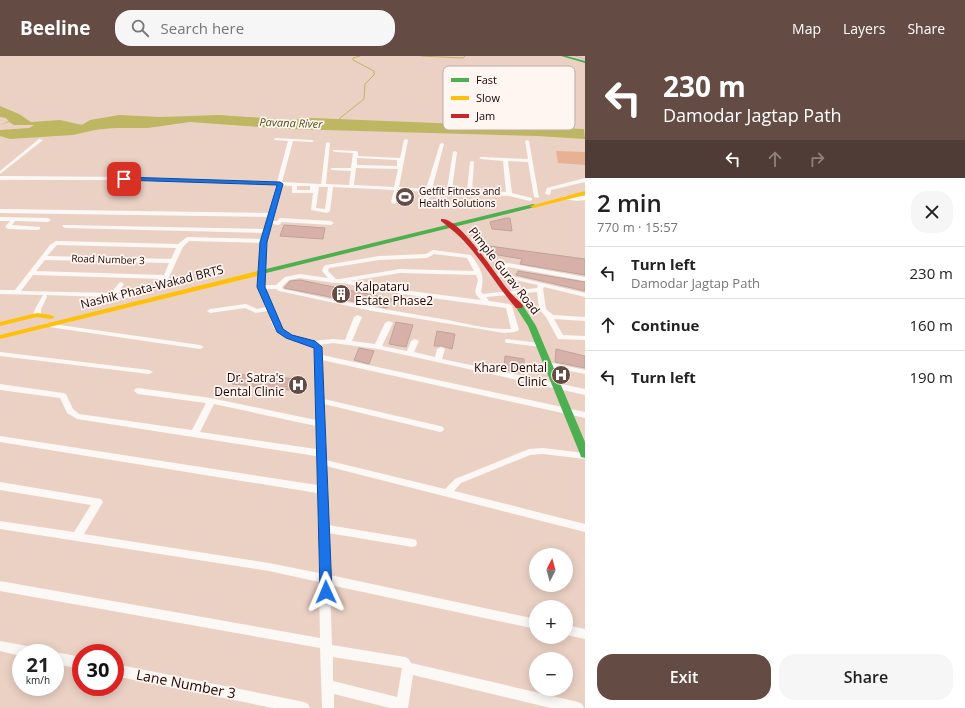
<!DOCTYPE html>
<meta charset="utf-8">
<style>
body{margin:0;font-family:"Open Sans",sans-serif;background:#f6f6f6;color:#222;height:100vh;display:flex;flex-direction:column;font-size:15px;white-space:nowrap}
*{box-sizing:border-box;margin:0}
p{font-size:13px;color:#767676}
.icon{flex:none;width:22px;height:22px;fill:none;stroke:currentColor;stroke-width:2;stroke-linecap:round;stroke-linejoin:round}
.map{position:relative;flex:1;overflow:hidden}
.side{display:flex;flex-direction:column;background:#fff;width:380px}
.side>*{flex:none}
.hud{background:#644c45;color:#fff;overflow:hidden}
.needle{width:26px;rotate:6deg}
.buttons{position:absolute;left:529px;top:492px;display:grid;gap:8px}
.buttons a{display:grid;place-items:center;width:44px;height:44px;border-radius:50%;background:#fff;box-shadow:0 2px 10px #0003;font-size:20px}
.speed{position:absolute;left:12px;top:588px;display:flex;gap:8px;font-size:20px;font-weight:700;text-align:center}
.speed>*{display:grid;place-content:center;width:52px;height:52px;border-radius:50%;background:#fff;box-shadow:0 2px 10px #0003;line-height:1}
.speed small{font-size:10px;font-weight:400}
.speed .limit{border:6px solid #d22;background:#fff;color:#111}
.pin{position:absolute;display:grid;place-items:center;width:34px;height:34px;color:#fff;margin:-17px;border-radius:8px;box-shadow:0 2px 6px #0006}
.me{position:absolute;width:44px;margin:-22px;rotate:359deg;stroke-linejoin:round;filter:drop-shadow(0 0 3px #0008)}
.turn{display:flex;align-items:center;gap:14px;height:84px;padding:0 12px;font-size:18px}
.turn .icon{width:52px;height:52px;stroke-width:2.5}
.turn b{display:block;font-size:28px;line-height:34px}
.lanes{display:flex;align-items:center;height:38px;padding:0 12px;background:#0003;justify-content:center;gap:20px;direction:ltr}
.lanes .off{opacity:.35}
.round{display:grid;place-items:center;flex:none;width:42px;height:42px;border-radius:16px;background:#f6f6f6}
.summary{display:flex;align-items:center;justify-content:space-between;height:68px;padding:0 12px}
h1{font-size:24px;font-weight:600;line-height:30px}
.action{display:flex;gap:8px;margin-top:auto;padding:8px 12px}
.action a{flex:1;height:46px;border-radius:16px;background:#644c45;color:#fff;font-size:16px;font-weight:600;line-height:46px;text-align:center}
.action a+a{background:#f6f6f6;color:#222}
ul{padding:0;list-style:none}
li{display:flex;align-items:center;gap:12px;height:52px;padding:0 12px;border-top:1px solid #e0e0e0}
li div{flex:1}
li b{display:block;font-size:15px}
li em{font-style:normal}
header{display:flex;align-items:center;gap:24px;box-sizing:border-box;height:56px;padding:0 20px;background:#644c45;color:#fff}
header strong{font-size:19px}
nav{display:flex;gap:22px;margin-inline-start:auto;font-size:14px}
.search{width:280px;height:36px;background:#f6f6f6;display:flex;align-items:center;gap:10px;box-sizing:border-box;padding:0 14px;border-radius:16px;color:#767676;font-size:15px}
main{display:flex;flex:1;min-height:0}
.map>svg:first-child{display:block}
.green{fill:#e7b194}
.water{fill:#bfb662}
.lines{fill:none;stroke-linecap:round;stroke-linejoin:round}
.stream{stroke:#bfb662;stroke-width:1}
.river{fill:#bfb662;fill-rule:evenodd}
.building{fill:#d7b1a8;stroke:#bea39b}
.street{fill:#fcf8f6;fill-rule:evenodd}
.fast{fill:#4caf50;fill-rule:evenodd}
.slow{fill:#ffc107;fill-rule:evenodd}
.jam{fill:#c62828;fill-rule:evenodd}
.rail{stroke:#c5bdbb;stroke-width:1}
.route{fill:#1a73e8;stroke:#114b97}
.labels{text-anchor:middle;stroke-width:3.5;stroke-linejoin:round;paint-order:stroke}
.far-poi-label{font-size:10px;fill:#1c0400;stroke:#fff6f2;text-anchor:start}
.far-street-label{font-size:10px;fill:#1c0400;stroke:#fff6f2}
.far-water-label{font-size:11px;font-style:italic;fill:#505015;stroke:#fff6f2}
.street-label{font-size:12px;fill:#1c0400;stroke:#fff6f2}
.poi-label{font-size:12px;fill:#1c0400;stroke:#fff6f2;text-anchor:end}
.near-street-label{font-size:14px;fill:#1c0400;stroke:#fff6f2}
.key{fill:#fff6f2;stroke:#bbada9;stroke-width:1}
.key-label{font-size:11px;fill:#1c0400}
</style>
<header>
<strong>Beeline</strong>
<div class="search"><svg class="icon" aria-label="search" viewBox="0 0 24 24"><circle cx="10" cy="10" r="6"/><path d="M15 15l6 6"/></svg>Search here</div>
<nav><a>Map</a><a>Layers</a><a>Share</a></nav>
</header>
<main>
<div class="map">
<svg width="585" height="652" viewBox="0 0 585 652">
<rect width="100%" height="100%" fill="#ebd1c4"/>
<path class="green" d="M556,95L585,96V109L558,107Z"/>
<path class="water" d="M0,50L19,58L31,66L60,64L82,69L90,64L119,59L161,61L219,59L293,64L312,62L584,73L585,83L537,80L289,73L190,66L148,72H104L73,79L10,83L0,80V74L29,72L34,69H14L9,66L0,69L9,65L6,62L0,61Z"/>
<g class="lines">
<path class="stream" d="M421,0L463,2L465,0
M340,65V62L364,43L365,28L374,19V15L353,4V2L360,0"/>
<path class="river" d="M126,66L130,69L129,71L77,75L73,72L77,69Z"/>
</g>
<path class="building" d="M506,162H510L512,175L492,173L490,166Z
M284,169L325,172L323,183L280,180Z
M489,190L585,203V219L520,208L522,203L492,198Z
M518,215L585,226V235L516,219Z
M300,224L392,243L387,252L284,232L290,225Z
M396,266L413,269L406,291L389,288Z
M437,275L455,278L452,293L442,290H434Z
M359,292L374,295L369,308L354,304Z
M556,293L585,300V312L555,306Z
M505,300L524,303V317L504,314Z
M234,318L299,323V335L232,328Z"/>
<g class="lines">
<path class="street" d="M276,82L312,84L314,85L312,86L293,85L282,126L321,128L326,87L328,86L330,87L326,128L349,129L351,115L332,114L330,113L332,112H351L353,97L335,96L333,95V94L356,95L358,96V100L400,102L404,84L406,83L408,84L399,131L426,133L440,88L442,87L444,88L432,133H447L453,96L455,95L457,96L452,134H467L470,106L472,105L474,106L472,135L506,136L503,105L481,103L479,102L481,101L528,103L525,85L527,84L529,85L539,142L534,141L528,106L508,105L512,137L532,142V144L530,145L509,140L431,136L427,150L424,152L421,150L426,136L399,134L397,146L394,148L391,146L394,134L333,131L330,155L327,157L311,154L313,137H292V130L281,129L272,165H277L280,162L331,165L334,167L331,169L282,166L279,169L271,168L267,185L264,229H276L285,221L300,218L328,222L322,215L324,210L326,209L379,200L426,198L433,194L471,199C481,213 485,219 481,236L483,238L537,232L538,229L498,220L497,219L503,209L508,207L585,221V225L508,211L504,218L585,237V241L544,231L543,233L546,253L553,259L585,261V265L554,263L563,279L585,280V284L558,283L546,261L539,253L537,236L486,241L489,245L509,248L512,250L519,274L515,276L504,277L372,255L279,235L276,233H265L282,273L292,279L312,285L333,283L345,284L354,261L358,259L362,261L352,285L375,288L385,267L389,265L393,267L382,290L407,295L411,285L415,283L419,285L414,296L435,301L437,293L441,291L445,293L442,303L585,333V339L378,293L333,287L319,289L322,291V299L585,356V362L322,304L324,343L440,370L443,371L444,373L443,375L440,376L324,348L326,404L445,433L455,423L529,393L543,392L585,397V403L543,398L530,399L461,427L454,435L585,468V476L326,410L328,434V469L412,483L416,484L417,487L416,490L412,491L328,477L330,519L536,563V573L330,529L332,589L405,601L409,603L411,607L578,646L582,648L584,652H551L413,619L408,652H390L334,638V652H322L320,592L0,535V525L320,582L319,526L269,515L0,473V465L74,476L91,449L0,434V426L101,443L103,446L84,478L269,507L319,517L317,437L0,386V380L317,429L316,400L77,363L67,357L60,342L0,334V328L63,337L66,338L73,353L79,358L192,374L206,347L138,338L134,335L135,333L138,332L211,342L316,364L314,292C303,284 287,286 277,276C272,271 270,261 268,255L256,257L245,252L210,257L207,255L210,253L246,248L257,253L266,251L258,231L261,187L189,185L183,191L164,232L161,234L158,232L162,223L33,219L21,235L111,237L119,227L121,226L124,228L117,238H129L132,240L129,242L46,239L47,241L41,253V259L37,261L33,259L35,253L43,239L0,238V234H15L50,189L56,185L178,188L187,181L262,183L263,177L65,172L62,170L63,169L264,173L268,161L0,157V153L269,157L276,129L127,124H0V120L127,121L277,126L288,85L274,84V83ZM357,102L397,104V110L357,109ZM356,112L398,113L394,131L354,129ZM297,130H310V134H297ZM319,131H328L325,153L316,152ZM57,189L176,192L171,203L47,200ZM434,198L467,202L474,215L400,213L340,223H336L328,215L329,212L379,204L427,202ZM45,204L169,207L164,219L36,215ZM400,217L476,219L478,224L475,236L478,241L481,244L402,234L351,225ZM300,222L335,227H342L402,238L506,252L511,273C490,274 468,268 448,264C393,255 338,245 283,233L282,231L289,224ZM214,348L316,370V393L200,376ZM333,601L402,612L397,641L333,625Z
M39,83L43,84L0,118V115Z
M585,122V126L551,134L550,139L545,138L547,132Z
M564,140H585V144L577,145L562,143L561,142Z
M0,161L48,162L51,164L48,166L15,165L12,169L40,171V173L38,174L8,173L5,171L10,165H0Z
M46,267L200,289L204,291L200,293L49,271L45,269Z
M506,283L540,287L544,289L540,291L509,287H506L505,285Z
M0,296L149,314L153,316L149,318L0,300Z
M545,306H548L585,314V318L545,310L544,308Z
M566,569L585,573V583L566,579Z
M0,585L32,591L36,593L38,597H21V600L0,595Z
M55,596L81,601V613L55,608V597H53Z
M115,608L304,646L308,648L310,652H273L115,620Z"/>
<path class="fast" d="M561,0H567L585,5V7Z
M533,148L535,149V151L258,219L254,217L258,215Z
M516,248H522L536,270L585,386V402L581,401L580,398L528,270L515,250Z"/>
<path class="slow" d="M585,135V139L533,152L530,150Z
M258,215H261V219L0,283V279Z
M37,257L51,259L55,261L51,263L37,261L0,270V266Z"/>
<path class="jam" d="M441,163C459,160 497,221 509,235C513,240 518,244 522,248L523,250L522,252H516C496,229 481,202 460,181C454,175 447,170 441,165Z"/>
<path class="rail" d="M575,0L585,3"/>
</g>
<path class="route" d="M124,121L280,126L283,128L267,186L265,231L283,273L292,279L315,285L322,291L332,536L330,540L326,541L322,540L320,536L314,292L286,282L277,276L257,231L260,186L277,129L122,124Z"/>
<defs>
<g id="stadium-disc" transform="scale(1)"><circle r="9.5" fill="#644c45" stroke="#fff6f2"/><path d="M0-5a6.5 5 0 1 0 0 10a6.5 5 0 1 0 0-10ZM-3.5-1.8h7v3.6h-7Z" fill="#fff"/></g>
<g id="building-disc" transform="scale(1)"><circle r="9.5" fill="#644c45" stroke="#fff6f2"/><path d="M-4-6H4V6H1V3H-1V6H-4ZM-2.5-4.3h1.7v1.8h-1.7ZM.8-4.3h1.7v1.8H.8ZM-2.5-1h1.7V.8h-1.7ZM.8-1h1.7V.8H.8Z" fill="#fff"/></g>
<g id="hospital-disc" transform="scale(1)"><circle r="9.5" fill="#644c45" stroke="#fff6f2"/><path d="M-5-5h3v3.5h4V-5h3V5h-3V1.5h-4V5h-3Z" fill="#fff"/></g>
</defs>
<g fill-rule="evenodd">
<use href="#stadium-disc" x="405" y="141"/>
<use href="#building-disc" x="341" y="238"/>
<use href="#hospital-disc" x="561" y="319"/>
<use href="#hospital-disc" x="298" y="329"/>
</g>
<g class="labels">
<g class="far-poi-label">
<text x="419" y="139">Getfit Fitness and<tspan x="419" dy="12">Health Solutions</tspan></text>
</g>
<g class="far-street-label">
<text transform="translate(108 203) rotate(2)" y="4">Road Number 3</text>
</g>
<g class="far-water-label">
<text transform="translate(291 67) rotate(2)" y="4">Pavana River</text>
</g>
<g class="street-label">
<text transform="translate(504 215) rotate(52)" y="4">Pimple Gurav Road</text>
<text transform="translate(152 231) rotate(-14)" y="4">Nashik Phata-Wakad BRTS</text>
</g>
<g class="poi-label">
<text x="355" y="235" text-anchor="start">Kalpataru<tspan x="355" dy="14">Estate Phase2</tspan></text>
<text x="547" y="316">Khare Dental<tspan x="547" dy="14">Clinic</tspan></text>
<text x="284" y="326">Dr. Satra's<tspan x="284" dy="14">Dental Clinic</tspan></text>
</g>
<g class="near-street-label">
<text transform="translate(186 628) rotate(11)" y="5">Lane Number 3</text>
</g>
</g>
<rect x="443" y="10" width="132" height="64" rx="6" class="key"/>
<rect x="451" y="22" width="18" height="4" fill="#4caf50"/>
<rect x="451" y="40" width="18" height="4" fill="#ffc107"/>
<rect x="451" y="58" width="18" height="4" fill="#c62828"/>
<g class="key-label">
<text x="476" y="28">Fast</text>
<text x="476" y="46">Slow</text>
<text x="476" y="64">Jam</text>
</g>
</svg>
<div class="buttons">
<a><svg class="needle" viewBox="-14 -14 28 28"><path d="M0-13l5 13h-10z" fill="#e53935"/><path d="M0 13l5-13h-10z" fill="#767676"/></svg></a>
<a>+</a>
<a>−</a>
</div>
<div class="speed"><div>21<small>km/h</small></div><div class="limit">30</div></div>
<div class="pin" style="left:124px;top:123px;background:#d93025"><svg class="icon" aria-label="arrive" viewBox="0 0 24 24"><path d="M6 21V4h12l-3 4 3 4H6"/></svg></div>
<svg class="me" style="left:326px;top:536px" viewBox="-20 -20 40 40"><path d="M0-17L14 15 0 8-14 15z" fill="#1a73e8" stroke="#fff" stroke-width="4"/></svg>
</div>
<section class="side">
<div class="hud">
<div class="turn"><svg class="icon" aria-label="left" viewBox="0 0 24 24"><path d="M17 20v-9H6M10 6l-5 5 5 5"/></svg><div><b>230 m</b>Damodar Jagtap Path</div></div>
<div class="lanes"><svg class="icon" aria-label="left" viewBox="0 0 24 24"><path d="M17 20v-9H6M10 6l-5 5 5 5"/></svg><svg class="icon off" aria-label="ahead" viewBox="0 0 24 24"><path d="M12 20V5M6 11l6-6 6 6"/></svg><svg class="icon off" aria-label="right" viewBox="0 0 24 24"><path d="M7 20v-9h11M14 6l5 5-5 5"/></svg></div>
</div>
<div class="summary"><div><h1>2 min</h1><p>770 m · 15:57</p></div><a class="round"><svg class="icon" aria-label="close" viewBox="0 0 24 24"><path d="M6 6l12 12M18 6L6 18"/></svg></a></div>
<ul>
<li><svg class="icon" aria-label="left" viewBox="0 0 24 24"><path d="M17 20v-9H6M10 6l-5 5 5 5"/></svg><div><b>Turn left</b><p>Damodar Jagtap Path</p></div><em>230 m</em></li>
<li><svg class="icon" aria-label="ahead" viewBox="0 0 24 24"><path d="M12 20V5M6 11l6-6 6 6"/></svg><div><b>Continue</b></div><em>160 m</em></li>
<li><svg class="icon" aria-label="left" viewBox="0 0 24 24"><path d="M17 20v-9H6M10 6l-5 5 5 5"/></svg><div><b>Turn left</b></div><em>190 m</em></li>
</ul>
<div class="action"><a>Exit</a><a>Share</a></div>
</section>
</main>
